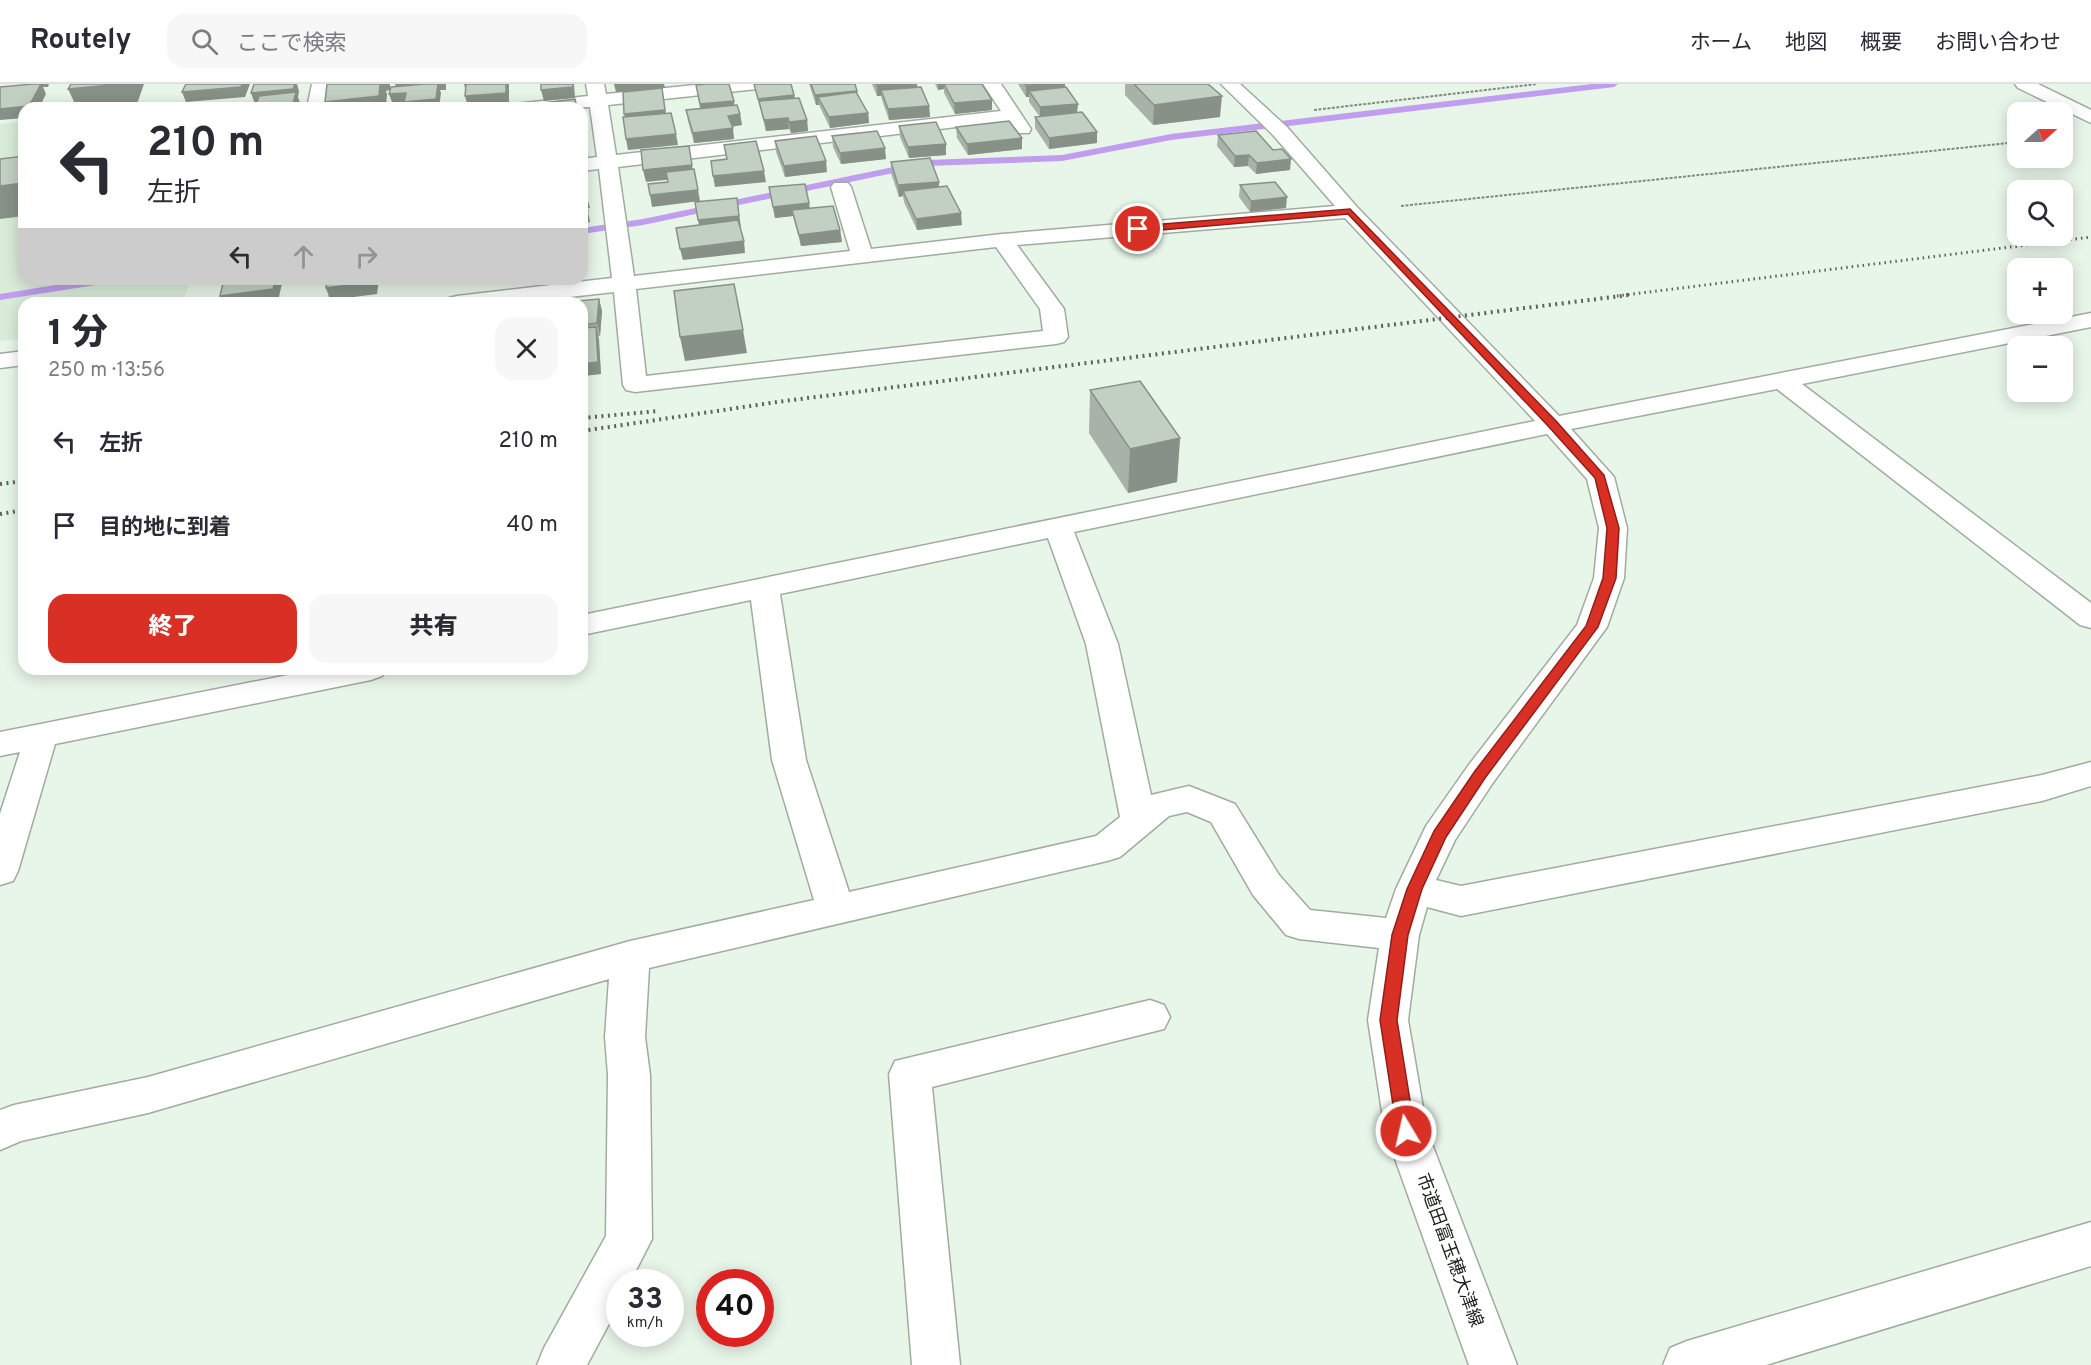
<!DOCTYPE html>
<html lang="ja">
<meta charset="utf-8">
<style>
body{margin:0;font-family:Overpass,"Noto Sans JP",sans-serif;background:#f7f7f7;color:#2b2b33;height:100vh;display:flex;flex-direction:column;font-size:22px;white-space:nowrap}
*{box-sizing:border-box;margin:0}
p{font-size:20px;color:#7c7c81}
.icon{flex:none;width:33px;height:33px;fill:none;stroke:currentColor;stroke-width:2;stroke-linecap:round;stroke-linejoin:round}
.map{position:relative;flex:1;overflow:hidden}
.panel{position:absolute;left:18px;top:213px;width:570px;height:378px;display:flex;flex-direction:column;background:#fff;border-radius:18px;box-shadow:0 3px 15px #0003}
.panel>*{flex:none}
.hud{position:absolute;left:18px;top:18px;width:570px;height:183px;border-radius:18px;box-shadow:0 3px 15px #0003;background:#fff;color:#2b2b33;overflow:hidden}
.needle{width:39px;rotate:69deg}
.buttons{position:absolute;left:2007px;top:18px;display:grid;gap:12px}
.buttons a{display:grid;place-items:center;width:66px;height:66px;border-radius:12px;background:#fff;box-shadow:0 3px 15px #0003;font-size:30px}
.speed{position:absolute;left:606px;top:1185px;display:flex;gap:12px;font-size:30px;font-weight:700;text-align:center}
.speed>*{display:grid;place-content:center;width:78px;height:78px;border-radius:50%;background:#fff;box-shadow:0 3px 15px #0003;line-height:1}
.speed small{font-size:15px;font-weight:400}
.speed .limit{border:9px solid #d22;background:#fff;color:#111}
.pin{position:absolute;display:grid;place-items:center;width:51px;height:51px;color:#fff;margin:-26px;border:3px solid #fff;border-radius:50%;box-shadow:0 2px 6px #0007}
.me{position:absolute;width:66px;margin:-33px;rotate:351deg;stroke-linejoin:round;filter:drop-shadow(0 0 4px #0008)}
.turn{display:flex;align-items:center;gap:21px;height:126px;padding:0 30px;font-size:27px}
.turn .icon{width:78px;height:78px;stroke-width:2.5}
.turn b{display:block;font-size:42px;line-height:51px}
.lanes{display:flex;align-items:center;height:57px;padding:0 30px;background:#0003;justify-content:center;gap:30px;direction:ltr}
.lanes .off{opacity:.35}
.round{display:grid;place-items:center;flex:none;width:63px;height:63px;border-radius:18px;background:#f7f7f7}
.overview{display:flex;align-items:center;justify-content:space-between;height:102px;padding:0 30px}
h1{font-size:36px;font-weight:800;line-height:45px}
.primary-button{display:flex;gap:12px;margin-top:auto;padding:12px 30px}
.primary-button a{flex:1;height:69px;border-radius:18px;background:#d93025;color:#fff;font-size:24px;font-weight:800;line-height:69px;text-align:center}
.primary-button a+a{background:#f7f7f7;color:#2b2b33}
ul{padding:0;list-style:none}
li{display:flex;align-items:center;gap:18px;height:84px;padding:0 30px}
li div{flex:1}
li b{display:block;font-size:22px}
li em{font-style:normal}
header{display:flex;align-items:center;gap:36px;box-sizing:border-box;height:84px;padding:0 30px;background:#fff;border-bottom:2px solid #e1e1e2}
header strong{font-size:28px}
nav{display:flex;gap:33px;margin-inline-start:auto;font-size:21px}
.search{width:420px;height:54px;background:#f7f7f7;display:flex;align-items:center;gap:15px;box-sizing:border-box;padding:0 21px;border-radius:18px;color:#7c7c81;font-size:22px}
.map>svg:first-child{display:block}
.built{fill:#d9ecd9}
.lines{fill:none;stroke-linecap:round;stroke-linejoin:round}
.stream{fill:#c09def;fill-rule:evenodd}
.minor-casing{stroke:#a0aca0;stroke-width:3}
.path{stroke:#828b83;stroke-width:2;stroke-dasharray:3 1.5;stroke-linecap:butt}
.minor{fill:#fff;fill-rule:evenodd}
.rail-far1{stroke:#5b635b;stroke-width:3;stroke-dasharray:1.5 4;stroke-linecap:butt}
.rail{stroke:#5b635b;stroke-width:4;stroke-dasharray:2 4.5;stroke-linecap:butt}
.wall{fill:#a7b2a8}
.shaded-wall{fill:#889188}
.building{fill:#c2cfc3;stroke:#889188;stroke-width:1.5}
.route{fill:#d93025;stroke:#8d1f18;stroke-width:1.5}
.labels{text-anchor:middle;stroke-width:4.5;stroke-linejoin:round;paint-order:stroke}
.street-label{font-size:18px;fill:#1b201b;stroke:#fff}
</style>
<header>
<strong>Routely</strong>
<div class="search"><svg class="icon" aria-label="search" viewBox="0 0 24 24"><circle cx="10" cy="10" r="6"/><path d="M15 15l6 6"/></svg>ここで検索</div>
<nav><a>ホーム</a><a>地図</a><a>概要</a><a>お問い合わせ</a></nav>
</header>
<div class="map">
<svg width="2091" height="1281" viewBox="0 0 2091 1281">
<rect width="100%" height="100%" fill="#e8f5e9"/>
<path class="built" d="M24,37V195H192L182,219H24V254L0,257V40Z"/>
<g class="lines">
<path class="stream" d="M1592,0H1618L1614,3L1171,56L1062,77L927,82L643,141L582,150V144L643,135L927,76L1062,71L1171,50Z
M93,195H121L115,198L0,216V210Z"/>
<g class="minor-casing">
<path id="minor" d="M312,0H330L325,24H307Z
M586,0H604L606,10L705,0H766L763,4L757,5L608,21L616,71L1001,27L983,0H1001L1031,45L1029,49H1015L1007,37L618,83L634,192L850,167L831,103L834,99H848L851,103L871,165L1002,150L1335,122L1273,51L1221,0H1240L1287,43L1357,123L1559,332L2091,229V243L1802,300L2091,519V544L2080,541L1777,305L1571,345L1614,393L1627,444L1624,494L1607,543L1492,700L1455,756L1436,796L1461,802L2042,691L2091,678V702L2042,717L1461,832L1427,823L1419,851L1408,936L1427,1047L1517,1281H1469L1385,1047L1368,936L1379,864L1299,855L1286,851L1253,811L1211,738L1187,728L1169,732L1120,773L1107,777L649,884L645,953L650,991L652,1155L630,1198H620V1219L587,1281H537L544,1264L606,1152L608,991L605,953L609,895L148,1029L21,1057L0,1066V1026L14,1021L148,993L630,857L814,816L772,676L751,516L582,551V531L1535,337L1345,134L1017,161L1064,225L1068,253L1064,258L1056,260L635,308L626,306L623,301L614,208L516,219H446L449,214L457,212L612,194L599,85L582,87V75L597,73L590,23L515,24L518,20L524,19L588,12ZM996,163L1040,225L1043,247L646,292L636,205ZM1547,350L1587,395L1599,444L1594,494L1577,541L1468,682L1426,742L1396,805L1386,834L1310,826L1279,791L1235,720L1189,702L1151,711L1118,560L1074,448ZM1048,454L1086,560L1120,733L1096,752L849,808L806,676L780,510Z
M2015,0H2038L2091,26V39L2018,4Z
M24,267V281L0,284V270Z
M318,585H387L382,592L371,596L55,660L18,787L13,797L0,801V730L20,668L0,672V648Z
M1150,916L1164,921L1170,933L1164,945L932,1003L960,1281H912L889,990L895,977Z
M2091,1138V1182L1766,1281H1663L1670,1264L1687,1257Z"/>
</g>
<path class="path" d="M1314,26L1537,0
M1401,122L2018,58"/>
<use href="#minor" class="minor"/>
<path class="rail-far1" d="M1617,212L2091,153"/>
<path class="rail" d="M582,334L659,327
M582,347L784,317L1629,211
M0,400L24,397
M0,430L24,426"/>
</g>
<path class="wall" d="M754,0H791L795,14L807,36L808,47L791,49L789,45L766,47Z
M809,0H855L858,11L868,29L869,39L830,44L819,21H816Z
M872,0H917V3L929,22L930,33L889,36L882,16L881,12H877Z
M935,0H982L992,16V26L955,30L944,9V5L938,6Z
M1018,0H1065V3L1077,29L1097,48V59L1049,65L1035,44V33H1040L1029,18V13H1026Z
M1125,0H1208L1220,33L1153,41L1125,11Z
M696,1L734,21L740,30L742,41L732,42L734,55L694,59L688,37L686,26L700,25Z
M899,42L946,60V71L909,74L900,53Z
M956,43L1022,65L968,71L957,54Z
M1218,51L1290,86L1256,90L1248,82L1234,83L1217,62Z
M832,52L886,75L841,80L833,63Z
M775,57L827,88L785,93L776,68Z
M891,78L939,103L962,141L917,146L904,118L903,112L899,113L891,89Z
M1240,101L1286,124L1250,128L1239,113Z
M769,103L810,124L840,146L842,158L801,162L793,132L775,134Z
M599,215L602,227L600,252H598L601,290L582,292V219Z
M1090,306L1180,354L1177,398L1128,409L1089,349Z"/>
<path class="shaded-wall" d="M24,0H49L48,3H43L46,10L39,24H24V34L0,36V25L26,5Z
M122,0H144L137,20L95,24H77L68,5Z
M242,0H250L245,13L186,18L182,8Z
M295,0H297L299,7L298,13L300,19L298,24H292L294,16L255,20L251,9Z
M353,0H390V6L386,7L387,10L386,24H327L325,18Z
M395,0H446V6H440L441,9L439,24H406L405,20L393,21L389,10H398Z
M464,0H509V19L468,23L465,12L506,0L465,4Z
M574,0L575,14L544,17L541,6Z
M614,0H664L665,4L616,8Z
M896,0H917L918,8L881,6V12H877V2Z
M938,0H944V5L938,6Z
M1051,0H1065V9L1029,7V13H1026V2Z
M662,4L667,37L627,40L624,30Z
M857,7L858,17L818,13L819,21H816L815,11Z
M794,11L796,22L759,17L760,25L758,15Z
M1222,12L1220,33L1153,41L1154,21Z
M992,16V26L955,30L954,19Z
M734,17L735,28L701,31L700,20Z
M1078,20L1077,30L1040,34V23Z
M929,22L930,33L889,36L888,25Z
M868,29L869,39L830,44L829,33Z
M740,30L742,41L730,43L728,32Z
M788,34L789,45L766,47L764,36Z
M807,36L808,47L791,49L789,38Z
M582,40L588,74H582Z
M733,44L734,55L694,59L693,49Z
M1097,48V59L1049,65V54Z
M676,50L678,61L628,66L626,55Z
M1022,54V65L968,71L967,60Z
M946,60V71L909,74L908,63Z
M885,64L886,75L841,80L840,69Z
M1249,71L1248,82L1234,83L1235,72Z
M1291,75L1290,86L1256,90L1257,79Z
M584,76L587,87L588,106H582V95Z
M826,77L827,88L785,93L784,82Z
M692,81L694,93L646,98L643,86Z
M764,87L766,98L715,103L713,92Z
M939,98V109L903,107V112L899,113L898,101Z
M24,99V132L0,135V102Z
M698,106L700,117L652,123L650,111Z
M587,113L590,124L582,125V114Z
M1287,113L1286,124L1250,128L1251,117Z
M737,114L741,144L700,148L698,136Z
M809,119L811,131L792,126L793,132L775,134L773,123Z
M588,127L590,138L582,140V128Z
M961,129L962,141L917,146L916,135Z
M840,146L842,158L801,162L799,151Z
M744,157L745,169L683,176L680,165Z
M276,195H283L278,217L263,219H223L220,212Z
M373,195H379L377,210L330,216L326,204Z
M426,195H443L427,197Z
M599,215L602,227L600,252L597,239Z
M596,243L599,255L601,290L582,292V280Z
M743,246L747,269L685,277L680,253Z
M1180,354L1177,398L1128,409L1130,365Z"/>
<path class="building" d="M33,0H41L29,22L0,25V3Z
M71,0H122L68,5Z
M186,0H242L241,3L182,8Z
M254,0H295L293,5L251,9Z
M327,0H380L379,12L325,18Z
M424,0H438L436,15L404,18L406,9L389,10L391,3Z
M466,0H506V9L465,12Z
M541,0H573V3L541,6Z
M707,0H729L734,17L700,20L696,1Z
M754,0H791L794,11L758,15Z
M811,0H855L857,7L815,11Z
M876,0H896L877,2Z
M944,0H982L992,16L954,19Z
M1025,0H1051L1026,2Z
M1134,0H1208L1222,12L1154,21Z
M921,3L929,22L888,25L881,6Z
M1066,3L1078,20L1040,23L1029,7Z
M662,4L665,26L624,30L623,8Z
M296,8L292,24H255L259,12Z
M856,8L868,29L829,33L818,13Z
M799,14L807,36L789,38L788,34L764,36L759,17Z
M575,15L577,24H536L535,20Z
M512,20V24H471Z
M737,21L740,30L728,32L733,44L693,49L686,26Z
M1082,28L1097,48L1049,54L1035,33Z
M671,29L676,50L626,55L623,33Z
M1009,37L1022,54L967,60L956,43Z
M936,38L946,60L908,63L899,42Z
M582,41L586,63H582Z
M877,47L885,64L840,69L832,52Z
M1256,47L1273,66L1282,65L1291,75L1257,79L1249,71L1235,72L1218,51Z
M816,52L826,77L784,82L775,57Z
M756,57L764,87L713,92L711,77L727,75L724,61Z
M689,62L692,81L643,86L641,66Z
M24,72V99L0,102V75Z
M930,74L939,98L898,101L891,78Z
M582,76H584L585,94L582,95Z
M694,85L698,106L650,111L648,100L668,98L666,88Z
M584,98L587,113L582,114V99Z
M1275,98L1287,113L1251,117L1240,101Z
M805,100L809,119L773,123L769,103Z
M947,102L961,129L916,135L903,107Z
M737,114L739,132L698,136L695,118Z
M582,116H585L588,127L582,128Z
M833,122L840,146L799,151L792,126Z
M738,136L744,157L680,165L676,144Z
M224,195H276L273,205L220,212Z
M327,195H373L372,198L326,204Z
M734,200L743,246L680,253L674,207Z
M599,215L597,239L582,241V219H555Z
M596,243L598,278L582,280V244Z
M1140,297L1180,354L1130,365L1090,306Z"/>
<path class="route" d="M1350,125L1557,338L1604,391L1619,444L1616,494L1598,543L1485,694L1446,753L1422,805L1408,851L1397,936L1415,1047L1412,1052L1406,1055L1400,1052L1397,1047L1380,936L1392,851L1407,805L1434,747L1475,687L1586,542L1603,494L1607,444L1595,394L1549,343L1348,130L1138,148L1133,145L1138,142Z"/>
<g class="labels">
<g class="street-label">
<text transform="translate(1450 1166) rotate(70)" y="6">市道田富玉穂大津線</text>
</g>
</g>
</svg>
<div class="buttons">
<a><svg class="needle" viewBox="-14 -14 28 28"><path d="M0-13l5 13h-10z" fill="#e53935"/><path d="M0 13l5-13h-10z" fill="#7c7c81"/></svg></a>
<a><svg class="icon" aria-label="search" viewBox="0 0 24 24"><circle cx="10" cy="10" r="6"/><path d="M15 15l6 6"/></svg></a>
<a>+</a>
<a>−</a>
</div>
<div class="speed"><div>33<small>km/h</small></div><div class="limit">40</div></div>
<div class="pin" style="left:1138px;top:145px;background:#d93025"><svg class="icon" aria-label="arrive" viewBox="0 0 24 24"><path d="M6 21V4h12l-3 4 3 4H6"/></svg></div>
<svg class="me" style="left:1406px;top:1047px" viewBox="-20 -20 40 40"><circle r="17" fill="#d93025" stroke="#fff" stroke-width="3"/><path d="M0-11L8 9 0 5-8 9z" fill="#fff"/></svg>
<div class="hud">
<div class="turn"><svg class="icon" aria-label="left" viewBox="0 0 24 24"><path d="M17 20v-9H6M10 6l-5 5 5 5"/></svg><div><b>210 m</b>左折</div></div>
<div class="lanes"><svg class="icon" aria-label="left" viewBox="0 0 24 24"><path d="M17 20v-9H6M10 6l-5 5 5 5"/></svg><svg class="icon off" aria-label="ahead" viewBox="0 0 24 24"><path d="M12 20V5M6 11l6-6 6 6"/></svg><svg class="icon off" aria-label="right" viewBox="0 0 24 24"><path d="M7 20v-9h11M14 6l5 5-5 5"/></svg></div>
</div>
<section class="panel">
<div class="overview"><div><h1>1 分</h1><p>250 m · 13:56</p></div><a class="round"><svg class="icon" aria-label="close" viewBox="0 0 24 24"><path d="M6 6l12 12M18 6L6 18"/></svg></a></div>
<ul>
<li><svg class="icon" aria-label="left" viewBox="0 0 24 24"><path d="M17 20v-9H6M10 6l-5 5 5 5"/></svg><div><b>左折</b></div><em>210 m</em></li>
<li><svg class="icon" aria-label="arrive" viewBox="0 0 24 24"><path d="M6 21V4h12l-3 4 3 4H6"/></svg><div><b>目的地に到着</b></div><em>40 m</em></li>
</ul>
<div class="primary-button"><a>終了</a><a>共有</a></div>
</section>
</div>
